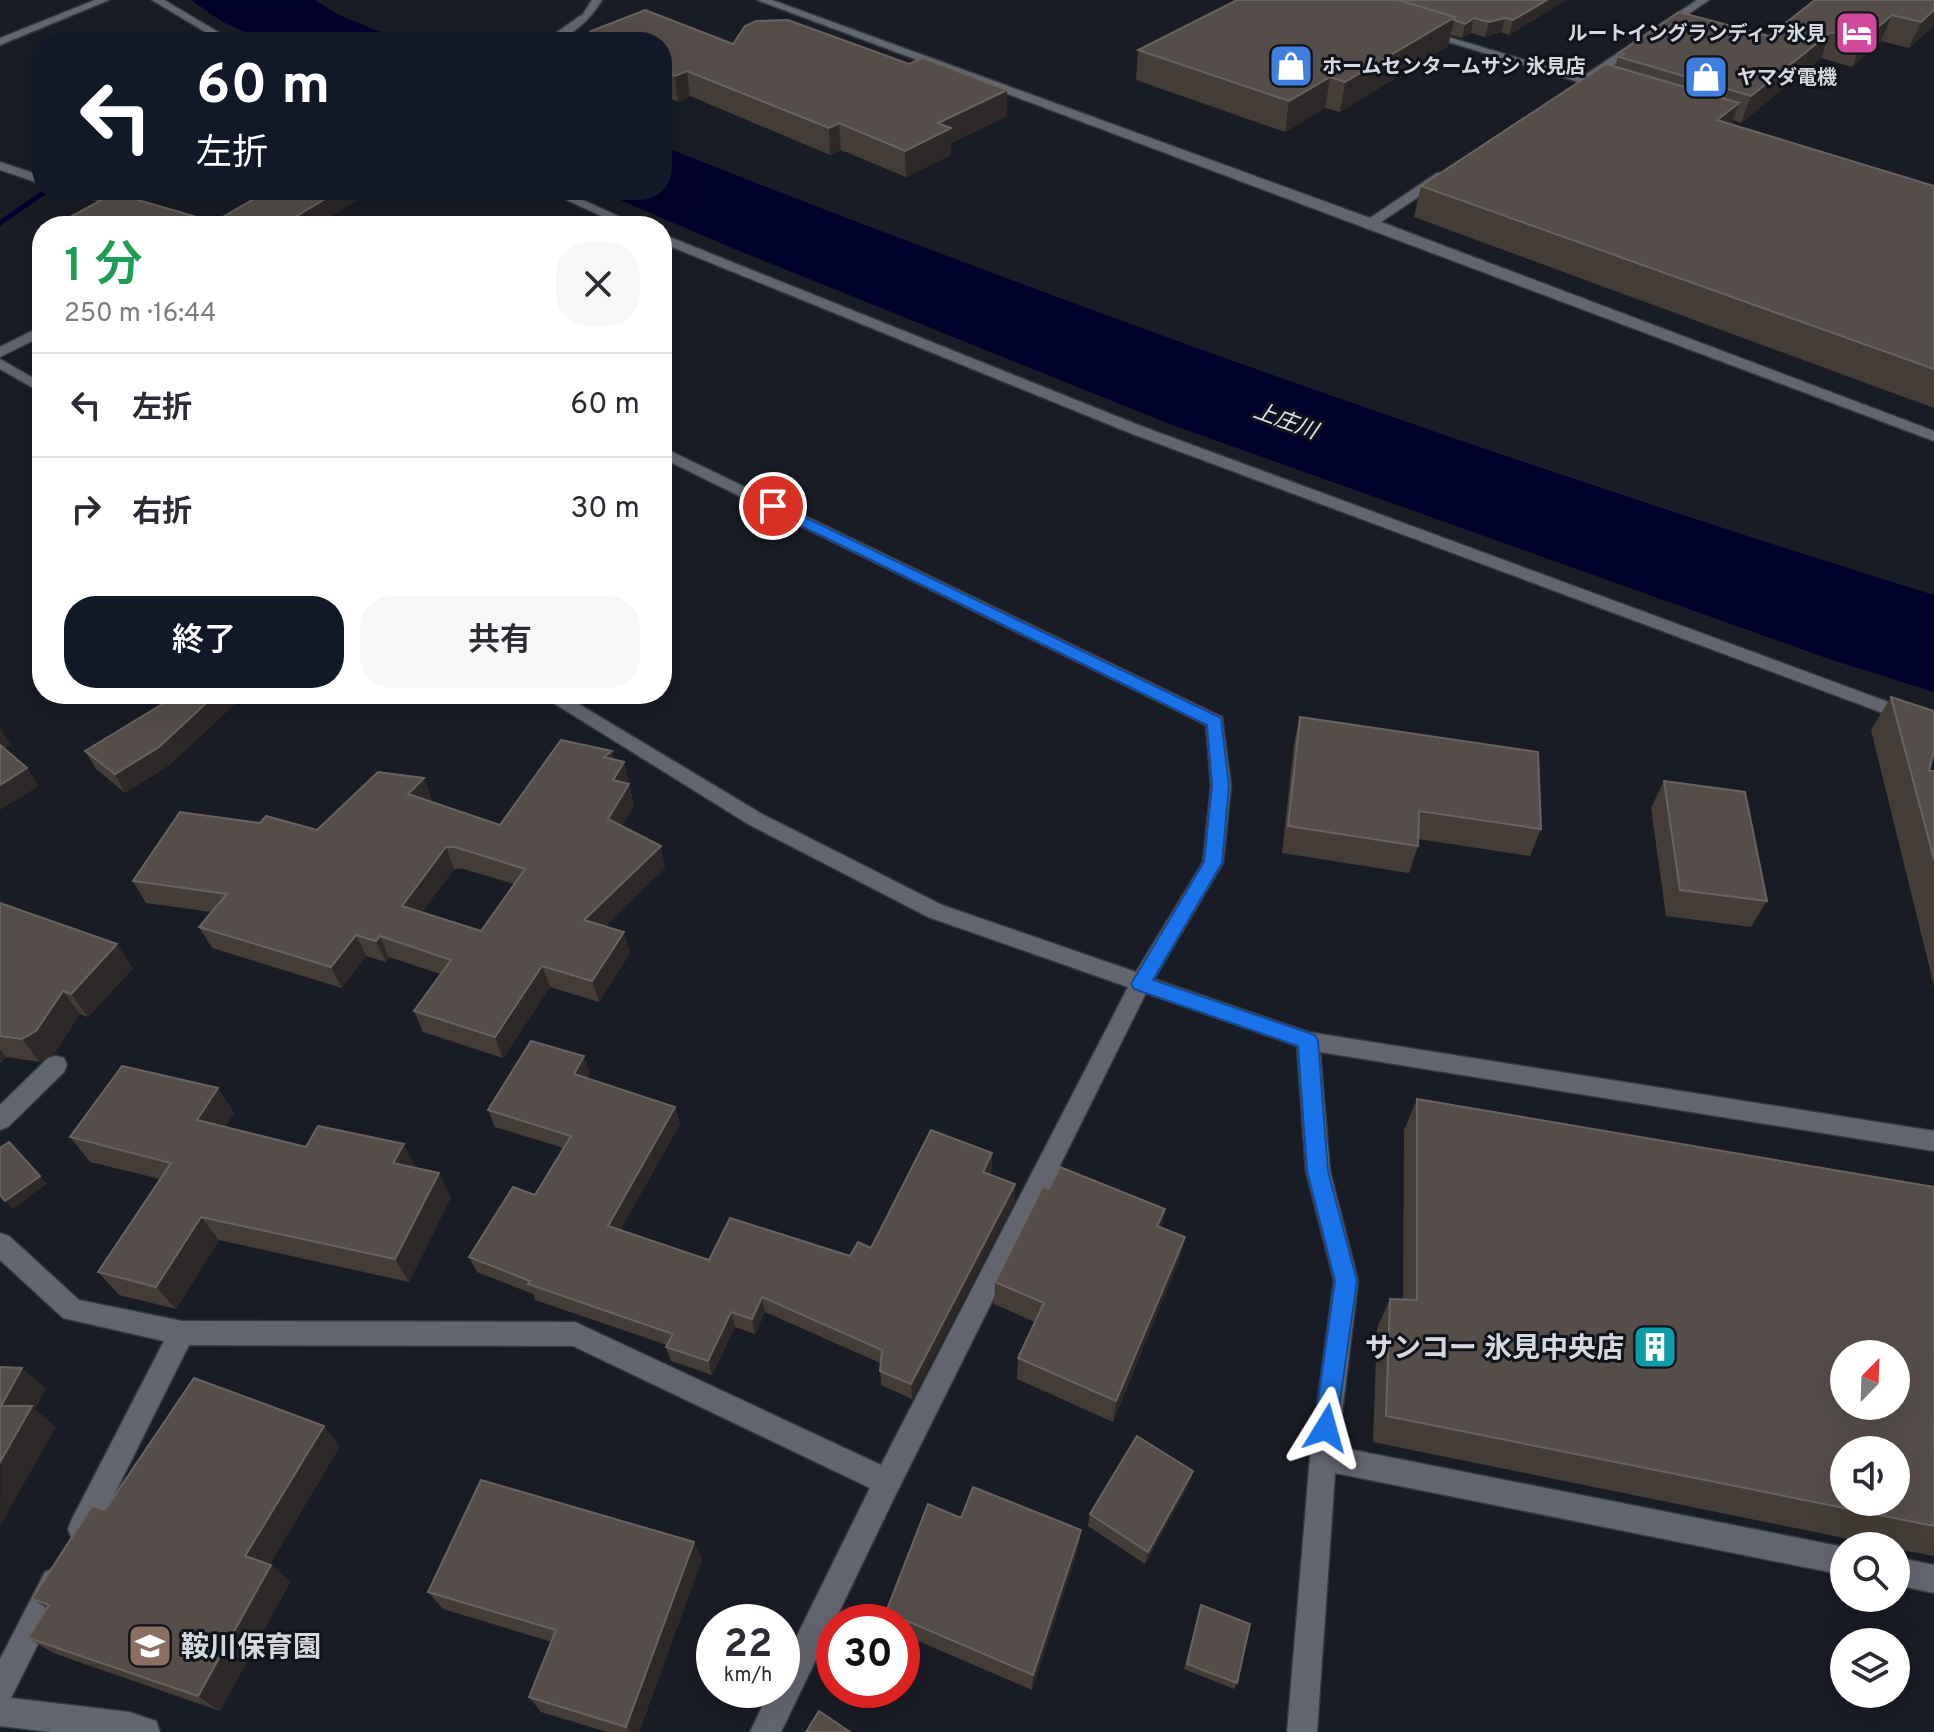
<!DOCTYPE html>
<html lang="ja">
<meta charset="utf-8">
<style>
body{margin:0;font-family:Overpass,"Noto Sans JP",sans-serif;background:#f7f7f7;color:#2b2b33;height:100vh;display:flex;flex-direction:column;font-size:30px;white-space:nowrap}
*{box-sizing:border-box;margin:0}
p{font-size:26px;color:#7c7c81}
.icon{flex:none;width:44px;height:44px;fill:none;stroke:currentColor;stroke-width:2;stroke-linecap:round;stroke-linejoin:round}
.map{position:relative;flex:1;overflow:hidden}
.side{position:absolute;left:32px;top:216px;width:640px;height:488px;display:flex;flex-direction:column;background:#fff;border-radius:32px;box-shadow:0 8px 32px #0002}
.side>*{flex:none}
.top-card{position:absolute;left:32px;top:32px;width:640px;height:168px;border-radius:32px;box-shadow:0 8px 32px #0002;background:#111827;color:#fff;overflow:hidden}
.needle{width:52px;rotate:23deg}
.controls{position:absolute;left:1830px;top:1340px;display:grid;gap:16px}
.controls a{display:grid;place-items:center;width:80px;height:80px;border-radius:50%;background:#fff;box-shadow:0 8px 32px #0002;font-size:40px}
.speed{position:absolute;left:696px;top:1604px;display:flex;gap:16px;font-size:40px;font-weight:700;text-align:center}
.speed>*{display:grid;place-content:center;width:104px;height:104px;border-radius:50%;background:#fff;box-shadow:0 8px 32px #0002;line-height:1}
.speed small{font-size:20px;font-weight:400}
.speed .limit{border:12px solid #d22;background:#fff;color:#111}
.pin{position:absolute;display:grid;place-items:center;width:68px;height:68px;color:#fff;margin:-34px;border:4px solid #fff;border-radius:50%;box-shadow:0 2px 8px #0007}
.me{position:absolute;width:88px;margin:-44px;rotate:8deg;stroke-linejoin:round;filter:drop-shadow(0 0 6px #0008)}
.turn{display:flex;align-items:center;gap:28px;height:168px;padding:0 32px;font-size:36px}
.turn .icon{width:104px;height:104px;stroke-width:2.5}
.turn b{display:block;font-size:56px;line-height:68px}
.round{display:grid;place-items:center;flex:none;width:84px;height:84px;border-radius:32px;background:#f7f7f7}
.head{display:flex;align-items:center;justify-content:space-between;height:136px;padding:0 32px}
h1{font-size:48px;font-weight:600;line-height:60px;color:#1e9e55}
.button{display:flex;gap:16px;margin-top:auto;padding:16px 32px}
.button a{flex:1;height:92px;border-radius:32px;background:#111827;color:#fff;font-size:32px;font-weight:600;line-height:92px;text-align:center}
.button a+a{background:#f7f7f7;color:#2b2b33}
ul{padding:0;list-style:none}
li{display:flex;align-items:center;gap:24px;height:104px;padding:0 32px;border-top:2px solid #e1e1e2}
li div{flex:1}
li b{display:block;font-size:30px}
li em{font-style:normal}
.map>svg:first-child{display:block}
.water{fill:#00002c}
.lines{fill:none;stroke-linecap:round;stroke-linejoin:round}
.stream{fill:#00002c;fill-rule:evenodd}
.minor-casing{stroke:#37383f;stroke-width:3}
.minor{fill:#636670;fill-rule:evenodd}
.wall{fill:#443d37;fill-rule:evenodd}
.shaded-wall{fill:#2c2928}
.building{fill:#544d49;stroke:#686360;stroke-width:2;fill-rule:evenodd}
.route{fill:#1a73e8;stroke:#114b97;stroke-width:2}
.labels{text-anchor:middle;stroke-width:6;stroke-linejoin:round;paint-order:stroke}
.far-poi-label{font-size:20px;font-weight:bold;fill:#d6d8dd;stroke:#10131a;text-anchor:start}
.far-water-label{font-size:22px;font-style:italic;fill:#d8e4f4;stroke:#10131a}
.near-poi-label{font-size:28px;font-weight:bold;fill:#d6d8dd;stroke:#10131a;text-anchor:end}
</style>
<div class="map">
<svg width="1934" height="1732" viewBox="0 0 1934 1732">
<rect width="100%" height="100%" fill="#191c24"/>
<path class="water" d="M191,0H315L339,15L404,42H266L221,21Z
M662,146C1080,311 1505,462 1934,595V692L1832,660L1167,423L732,248L597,190H662Z"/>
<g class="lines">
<path class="stream" d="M43,190H52L0,226V220Z"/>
<g class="minor-casing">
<path id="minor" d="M95,0H109L0,45V38Z
M152,0H164L235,42H222Z
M592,0H602C590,20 568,42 543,42L583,14Z
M757,0H772L1370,218L1437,173H1445V179L1381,222L1934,431V441Z
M1697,0H1709L1592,80L1612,86V90L1608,91L1419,33L1428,31L1582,77Z
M0,162L42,176V184L0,170Z
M67,190H86L132,206L126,210Z
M545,190H561L640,226H623Z
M662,234L1141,426L1934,719V732L1130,433L662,243Z
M42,326V336L0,357V347Z
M0,359L42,383V393L0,369Z
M662,447L1222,717L1231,786L1223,863L1154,979L1308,1032L1934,1131V1151L1320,1052L1330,1171L1358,1281L1338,1447L1844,1547V1575L1335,1473L1317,1732H1287L1310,1457L1334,1281L1306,1171L1297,1046L1146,993L897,1492L781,1732H750L770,1690H782V1666L870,1488L573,1346L189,1345L92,1539L82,1543L72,1539L68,1529L72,1519L164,1341L63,1318L0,1260V1233L9,1236L79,1300L182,1321L575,1322L881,1465L1128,987L928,917L748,824L539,694H562L762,814L942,905L1136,972L1203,862L1211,786L1206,725L662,458Z
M56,1056L64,1058L67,1065L64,1072L8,1127L0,1130V1105L48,1058Z
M1896,1557L1934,1565V1593L1896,1585Z
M55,1568L65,1572L69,1582L11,1698L129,1712L156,1721L160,1732H50L0,1726V1659L45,1572Z"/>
</g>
<use href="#minor" class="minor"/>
</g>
<path class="wall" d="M1237,0H1566L1509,35L1501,32L1485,37L1471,33L1462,38L1451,35L1448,46L1340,112L1325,108L1285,132L1136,80L1138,50Z
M1934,0L1909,48L1881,41L1852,67L1821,58L1741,123L1733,120L1731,124L1934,186V408L1414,217L1421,186L1615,66L1619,53L1769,36Z
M591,31L733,44L1007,116L951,143V155L906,177L841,150L830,155L690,96L678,102L662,95V42H593Z
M1891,697L1929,771H1934V986L1871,730Z
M237,702L169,765L125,793L96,769L85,751Z
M1300,717L1541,829L1530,856L1418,839V846L1409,873L1282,853L1294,743Z
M612,751L614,760L624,762L634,806L622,826L665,868L605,926L630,953L599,1002L550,987L503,1058L423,1032L414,1011L440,974L389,957L386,962L366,956L342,988L212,948L199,927L212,912L146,903L133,881L317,830L424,778L432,800L430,802L500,825ZM454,869H463L514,884L481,931L422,912Z
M1664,781L1767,901L1751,927L1666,916L1651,808Z
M0,903L133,968L88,1017L80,1014L54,1054L40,1062L6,1057L0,1063Z
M590,1073L587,1078L675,1107L680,1124L620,1230L709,1260L850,1256L871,1248L992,1153V1169L989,1174L1015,1184V1200L912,1399L881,1385L880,1363L765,1312L755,1334L735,1327L712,1375L671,1361L666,1347L667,1345L535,1300L533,1294L477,1272L469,1257L535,1195L564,1148L495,1127L488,1110Z
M218,1088L234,1113L225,1127L306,1147L416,1168L451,1197L409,1282L219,1240L176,1309L119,1295L98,1272L160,1179L90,1162L70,1137Z
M1417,1099L1934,1187V1556L1896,1549V1546H1883L1373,1442L1377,1328L1390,1299H1403L1404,1130Z
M1049,1189L1165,1209L1161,1228L1185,1237L1179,1260L1113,1422L1017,1379L1018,1358L1035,1322L994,1304L995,1282Z
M340,1446L270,1564L290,1582L220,1711L53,1653L28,1638L46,1608L32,1599L105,1510Z
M1193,1471L1189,1484L1145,1564L1088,1526L1090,1514Z
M961,1518L1081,1530L1078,1549L1032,1690L902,1634V1622H887L886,1612Z
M702,1559L639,1732H607L541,1712L529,1697L552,1642L443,1609L428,1592Z
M1201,1605L1237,1683L1234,1689L1184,1669Z"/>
<path class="shaded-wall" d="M1547,0H1566L1509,35L1513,20Z
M1934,10V26L1909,48L1921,22Z
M1892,15L1881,41L1852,67L1863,40Z
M1455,17L1448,46L1340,112L1345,82Z
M1474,18L1471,33L1462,38L1465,24Z
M1505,18L1501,32L1485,37L1489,22Z
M1831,32L1821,58L1741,123L1751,96Z
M687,71L690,96L678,102L675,76Z
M1330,77L1325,108L1285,132L1289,101Z
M1007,90V116L951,143V155L906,177L905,151L938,123Z
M1739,103L1728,133L1717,120Z
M839,123L841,150L830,155L829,128Z
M340,190H374L316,226H280Z
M216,694H233L237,702L169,765L125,793L115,774Z
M0,728L11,745L0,751Z
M612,751L617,772L624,762L629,784L618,802L604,757Z
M27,768L39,786L0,810V785Z
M424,778L432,800L416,816L408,794Z
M629,784L634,806L613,841L608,819Z
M661,846L665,868L590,941L584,920Z
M446,847L454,869L411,927L402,906Z
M624,932L630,953L599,1002L592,981Z
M356,935L366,956L342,988L331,967Z
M380,936L389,957L386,962L376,941Z
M117,944L133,968L88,1017L71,994Z
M542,966L550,987L503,1058L495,1037Z
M63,991L80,1014L54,1054L40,1062L22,1039Z
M0,1049L6,1057L0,1063Z
M584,1056L590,1073L579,1091L574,1074Z
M218,1088L234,1113L214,1144L197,1120Z
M675,1107L680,1124L614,1242L608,1226Z
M404,1144L416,1168L393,1163Z
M992,1153V1169L982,1188L983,1172Z
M439,1173L451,1197L409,1282L395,1259Z
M40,1176L47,1184L13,1209L5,1201Z
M1015,1184V1200L912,1399L911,1384Z
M1165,1209L1160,1232L1157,1226Z
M201,1217L219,1240L176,1309L156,1287Z
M1185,1237L1179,1260L1113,1422L1116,1401Z
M762,1297L765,1312L755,1334L752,1319Z
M731,1312L735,1327L712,1375L708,1361Z
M22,1368L46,1389L35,1409L56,1427L0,1526L1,1406Z
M324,1426L340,1446L264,1574L245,1556Z
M1193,1471L1189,1484L1145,1564L1148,1552Z
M1081,1530L1078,1549L1032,1690L1033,1675Z
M694,1542L702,1559L639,1732H630L626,1727Z
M271,1565L290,1582L220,1711L198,1696Z"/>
<path class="building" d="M1237,0H1398L1455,17L1345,82L1330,77L1289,101L1138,50Z
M1398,0H1547L1513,20L1505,18L1489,22L1474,18L1465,24L1454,20L1455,17Z
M1815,0H1934V10L1921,22L1892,15L1863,40L1831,32L1751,96L1619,57L1624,54L1619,53L1679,12L1769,36Z
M645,10L733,44L745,26L756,21L788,20L909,64L923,58L1007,90L938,123L951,128L905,151L839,123L829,128L687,71L675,76L662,71V42H618L591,31Z
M1606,64L1739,103L1717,120L1934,186V369L1421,186Z
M269,190H340L280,226H54L114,193L214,222Z
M179,694H216L159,747L115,774L85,751Z
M1891,697L1934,711V751L1929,771H1934V859Z
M1300,717L1538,752L1541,829L1419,811L1418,846L1288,826Z
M561,740L612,751L604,757L624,762L613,780L629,784L608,819L661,846L584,920L624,932L592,981L542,966L495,1037L414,1011L451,960L380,936L376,941L356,935L331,967L199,927L227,894L133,881L180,812L260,823L266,816L317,830L378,772L424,778L408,794L500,825ZM446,847H455L525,869L481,931L402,906Z
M0,745L27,768L0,785Z
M1664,781L1745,792L1767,901L1680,890Z
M0,903L117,944L71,994L63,991L36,1031L22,1039L0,1036Z
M531,1041L584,1056L574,1074L675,1107L608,1226L709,1260L730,1218L850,1256L858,1242L871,1248L931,1130L992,1153L983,1172L1015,1184L911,1384L880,1371L882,1350L762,1297L752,1319L731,1312L708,1361L666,1347L673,1334L528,1284L530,1281L469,1257L513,1187L535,1195L571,1136L488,1110Z
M122,1066L218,1088L197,1120L306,1147L318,1126L404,1144L393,1163L439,1173L395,1259L201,1217L156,1287L98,1272L171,1163L70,1137Z
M1417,1099L1934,1187V1526L1386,1416L1390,1299L1417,1300ZM1844,1354H1896V1406H1844ZM1844,1450H1896V1502H1844Z
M9,1142L40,1176L5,1201L0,1195V1148Z
M1060,1167L1165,1209L1157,1226L1185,1237L1116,1401L1018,1358L1044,1303L995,1282L1043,1186L1049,1189Z
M0,1367L22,1368L1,1406H32L0,1462Z
M194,1378L324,1426L245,1556L271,1565L198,1696L28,1638L49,1605L32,1599L92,1506L105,1510Z
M1137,1436L1193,1471L1148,1552L1090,1514Z
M481,1480L694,1542L626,1727L529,1697L556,1630L428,1592Z
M973,1487L1081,1530L1033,1675L886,1612L928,1504L961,1518Z
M1201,1605L1250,1624L1237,1683L1187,1664Z
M819,1711L850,1732H806Z"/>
<path class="route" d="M773,502L1221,718L1229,786L1222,863L1153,980L1315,1035L1318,1041L1328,1171L1357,1281L1335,1436L1326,1439L1318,1436L1314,1428L1335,1281L1307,1171L1298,1046L1134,989L1131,984L1204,862L1212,786L1207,725L767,509V503Z"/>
<defs>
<g id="hotel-square" transform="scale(2.3)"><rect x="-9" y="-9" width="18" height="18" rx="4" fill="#d1479c" stroke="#10131a"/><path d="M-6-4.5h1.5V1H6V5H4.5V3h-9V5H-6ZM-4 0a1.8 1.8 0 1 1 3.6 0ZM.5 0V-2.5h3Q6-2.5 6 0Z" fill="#fff"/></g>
<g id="shop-square" transform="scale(2.3)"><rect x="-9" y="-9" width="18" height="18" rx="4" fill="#3f7fe0" stroke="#10131a"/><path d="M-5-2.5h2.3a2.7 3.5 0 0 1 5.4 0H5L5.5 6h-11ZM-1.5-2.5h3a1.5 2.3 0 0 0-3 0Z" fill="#fff"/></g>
<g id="building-square" transform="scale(2.3)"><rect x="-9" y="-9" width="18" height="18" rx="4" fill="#0f9aa8" stroke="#10131a"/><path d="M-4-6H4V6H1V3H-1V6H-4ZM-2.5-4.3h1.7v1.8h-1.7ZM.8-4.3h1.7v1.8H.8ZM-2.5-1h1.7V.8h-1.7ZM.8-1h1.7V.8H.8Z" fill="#fff"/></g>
<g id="school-square" transform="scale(2.3)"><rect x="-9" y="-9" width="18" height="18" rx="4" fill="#8d6e63" stroke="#10131a"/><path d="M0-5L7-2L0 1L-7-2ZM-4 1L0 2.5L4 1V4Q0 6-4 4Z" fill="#fff"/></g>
</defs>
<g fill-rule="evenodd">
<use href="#hotel-square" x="1857" y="33"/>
<use href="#shop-square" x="1291" y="66"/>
<use href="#shop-square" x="1706" y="77"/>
<use href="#building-square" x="1655" y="1347"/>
<use href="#school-square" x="150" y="1646"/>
</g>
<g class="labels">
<g class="far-poi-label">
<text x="1826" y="40" text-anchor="end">ルートイングランディア氷見</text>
<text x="1322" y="73">ホームセンタームサシ 氷見店</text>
<text x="1737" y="84">ヤマダ電機</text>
</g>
<g class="far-water-label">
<text transform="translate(1286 420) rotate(20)" y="8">上庄川</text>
</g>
<g class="near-poi-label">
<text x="1624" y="1357">サンコー 氷見中央店</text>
<text x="181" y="1656" text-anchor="start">鞍川保育園</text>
</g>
</g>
</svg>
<div class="controls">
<a><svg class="needle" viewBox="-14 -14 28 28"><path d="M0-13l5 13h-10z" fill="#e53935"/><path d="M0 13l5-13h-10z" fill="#7c7c81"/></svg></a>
<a><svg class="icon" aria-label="sound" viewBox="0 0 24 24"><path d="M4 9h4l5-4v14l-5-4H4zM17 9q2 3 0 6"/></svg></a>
<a><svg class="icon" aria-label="search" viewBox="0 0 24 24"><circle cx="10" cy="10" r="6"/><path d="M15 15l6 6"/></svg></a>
<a><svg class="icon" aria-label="layers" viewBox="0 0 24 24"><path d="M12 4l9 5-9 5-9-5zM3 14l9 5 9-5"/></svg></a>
</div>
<div class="speed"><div>22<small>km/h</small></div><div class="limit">30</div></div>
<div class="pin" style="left:773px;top:506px;background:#d93025"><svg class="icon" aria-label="arrive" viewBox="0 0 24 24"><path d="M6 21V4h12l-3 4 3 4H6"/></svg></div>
<svg class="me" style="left:1326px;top:1428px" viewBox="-20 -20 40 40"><path d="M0-17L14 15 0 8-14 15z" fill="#1a73e8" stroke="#fff" stroke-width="4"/></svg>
<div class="top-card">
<div class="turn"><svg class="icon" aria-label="left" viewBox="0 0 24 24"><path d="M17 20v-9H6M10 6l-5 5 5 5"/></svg><div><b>60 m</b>左折</div></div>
</div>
<section class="side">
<div class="head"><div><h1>1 分</h1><p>250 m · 16:44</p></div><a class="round"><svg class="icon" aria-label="close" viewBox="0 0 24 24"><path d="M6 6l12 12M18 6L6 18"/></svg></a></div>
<ul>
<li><svg class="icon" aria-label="left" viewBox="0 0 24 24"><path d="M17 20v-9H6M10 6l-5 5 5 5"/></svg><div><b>左折</b></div><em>60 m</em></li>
<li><svg class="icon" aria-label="right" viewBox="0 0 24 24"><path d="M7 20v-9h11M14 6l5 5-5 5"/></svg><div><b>右折</b></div><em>30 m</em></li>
</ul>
<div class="button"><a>終了</a><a>共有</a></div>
</section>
</div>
